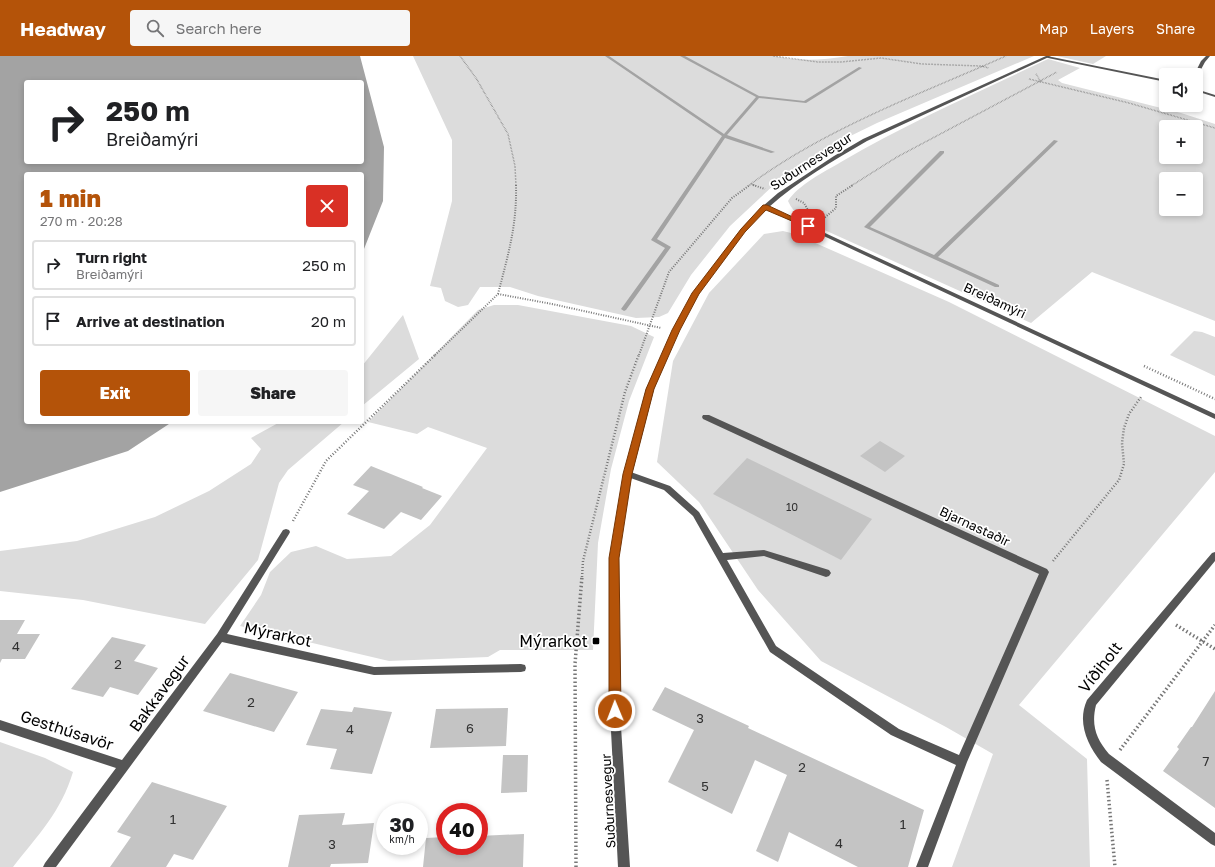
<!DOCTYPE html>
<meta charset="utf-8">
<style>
body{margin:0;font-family:"Golos Text",sans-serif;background:#f6f6f6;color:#202124;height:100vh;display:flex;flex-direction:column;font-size:15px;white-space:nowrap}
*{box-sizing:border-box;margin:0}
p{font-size:13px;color:#757577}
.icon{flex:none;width:22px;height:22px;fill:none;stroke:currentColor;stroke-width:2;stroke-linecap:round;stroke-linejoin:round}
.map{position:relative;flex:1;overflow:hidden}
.sheet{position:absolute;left:24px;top:116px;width:340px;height:252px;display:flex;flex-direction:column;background:#fff;border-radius:4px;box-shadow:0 2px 6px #0003}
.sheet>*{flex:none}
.banner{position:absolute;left:24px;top:24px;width:340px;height:84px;border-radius:4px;box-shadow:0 2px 6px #0003;background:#fff;color:#202124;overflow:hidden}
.buttons{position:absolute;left:1159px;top:12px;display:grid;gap:8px}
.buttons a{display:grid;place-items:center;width:44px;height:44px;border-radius:4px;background:#fff;box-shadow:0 2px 6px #0003;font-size:20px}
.speed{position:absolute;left:376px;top:747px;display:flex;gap:8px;font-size:20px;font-weight:700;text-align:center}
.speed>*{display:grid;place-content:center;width:52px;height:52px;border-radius:50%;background:#fff;box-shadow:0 2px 6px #0003;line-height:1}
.speed small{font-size:10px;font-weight:400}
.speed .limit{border:6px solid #d22;background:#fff;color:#111}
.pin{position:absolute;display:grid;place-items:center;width:34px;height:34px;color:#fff;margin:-17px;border-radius:8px;box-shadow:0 2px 6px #0006}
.me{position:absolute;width:44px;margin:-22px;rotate:359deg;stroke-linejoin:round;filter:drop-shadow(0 0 3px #0008)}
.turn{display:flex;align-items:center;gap:14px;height:84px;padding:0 16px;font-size:18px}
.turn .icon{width:52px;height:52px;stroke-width:2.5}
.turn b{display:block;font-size:28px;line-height:34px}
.round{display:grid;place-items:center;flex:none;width:42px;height:42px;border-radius:4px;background:#f6f6f6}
.overview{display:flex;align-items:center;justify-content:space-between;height:68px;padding:0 16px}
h1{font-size:24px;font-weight:800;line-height:30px;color:#b45309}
.primary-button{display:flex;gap:8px;margin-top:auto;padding:8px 16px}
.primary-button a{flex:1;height:46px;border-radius:4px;background:#b45309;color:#fff;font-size:16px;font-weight:800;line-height:46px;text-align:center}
.primary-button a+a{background:#f6f6f6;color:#202124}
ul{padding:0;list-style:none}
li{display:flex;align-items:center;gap:12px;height:50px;margin:0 8px 6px;padding:0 8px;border:2px solid #e0e0e0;border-radius:4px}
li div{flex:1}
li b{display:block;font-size:15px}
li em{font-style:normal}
header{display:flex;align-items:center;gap:24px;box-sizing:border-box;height:56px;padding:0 20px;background:#b45309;color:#fff}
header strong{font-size:19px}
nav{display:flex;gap:22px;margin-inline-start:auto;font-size:14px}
.search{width:280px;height:36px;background:#f6f6f6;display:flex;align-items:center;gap:10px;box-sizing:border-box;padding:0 14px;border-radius:4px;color:#757577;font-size:15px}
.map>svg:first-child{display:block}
.green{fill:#dcdcdc;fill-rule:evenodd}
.water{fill:#a3a3a3;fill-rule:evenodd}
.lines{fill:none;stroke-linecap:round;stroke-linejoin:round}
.stream{fill:#a3a3a3;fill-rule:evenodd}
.building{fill:#c4c4c4}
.path-far3{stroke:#777;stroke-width:1.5;stroke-dasharray:0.5 1;stroke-linecap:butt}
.path-far2{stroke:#777;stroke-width:2;stroke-dasharray:1 1.5;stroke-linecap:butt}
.path-far1{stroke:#777;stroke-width:2.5;stroke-dasharray:1 2;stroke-linecap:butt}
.path{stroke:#777;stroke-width:3.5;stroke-dasharray:1.5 2.5;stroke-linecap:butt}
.service{fill:#555;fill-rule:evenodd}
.minor{fill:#555;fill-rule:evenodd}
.tertiary{fill:#555;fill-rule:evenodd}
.route{fill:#b45309;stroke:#753606}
.poi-dot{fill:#000;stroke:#fff;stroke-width:1.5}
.labels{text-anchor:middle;stroke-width:3.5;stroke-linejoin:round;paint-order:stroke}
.number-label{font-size:11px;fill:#313131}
.street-label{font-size:13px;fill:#000;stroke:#fff}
.near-number-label{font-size:13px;fill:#313131}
.near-street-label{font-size:16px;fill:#000;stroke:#fff}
.near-poi-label{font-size:16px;fill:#000;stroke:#fff;text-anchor:end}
</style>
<header>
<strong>Headway</strong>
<div class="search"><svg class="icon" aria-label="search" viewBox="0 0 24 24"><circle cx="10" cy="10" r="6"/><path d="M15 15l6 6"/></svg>Search here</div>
<nav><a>Map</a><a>Layers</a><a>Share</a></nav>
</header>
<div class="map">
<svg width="1215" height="811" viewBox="0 0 1215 811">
<rect width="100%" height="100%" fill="#fff"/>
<path class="green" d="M413,0H775C798,6 824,4 848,0H1034L877,67L832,89L776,127L730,170L691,219L668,257L659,261L636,262L538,240L510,231H480L468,249L458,251L445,245L441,232L430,230L452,145V84Z
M1057,0H1106L1093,8Z
M1048,3L1080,12L1058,24L1062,27L1181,57L1215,68V265L1092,216L1031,267L820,172C807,165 794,159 788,145C798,129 824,116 841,106C907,67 979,36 1048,3ZM1166,71H1196V101H1166ZM1166,123H1196V153H1166Z
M783,175L795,178L949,246L1215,380V416L1019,649L1087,703L1090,811H952L993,698L946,671L821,605L758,534L699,446L657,406L673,305L709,237L764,178Z
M494,249H518L631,270L654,281L629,345L611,413L598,487L593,594H500L488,601L389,605L240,570L261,539L270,516L291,496L316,490L347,503L391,500L430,469L487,392L428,371L417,378L368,366L478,254Z
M403,259L419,303L362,350V310Z
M1194,275L1202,276L1215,281V320L1170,299Z
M280,366H344L288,414L279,427L258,504L205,568L83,544L0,535V495L77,485L155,461L209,435L251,408L261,393L251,382Z
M0,686L45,702L73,716C61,756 38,779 13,811H0Z"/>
<path class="water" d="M0,0H360L384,91L383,145L362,198V118H26V366H172L128,395L0,436ZM26,26H362V106H26Z"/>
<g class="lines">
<path class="stream" d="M605,0H609L724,78L756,41L680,0H685L759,40L804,45L859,11L862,12L806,47L759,42L727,79L775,96L771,97L725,82L657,183L671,191L626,254L624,255L621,253L665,192L651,184L722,80Z
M1054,84L1058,85L938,201L999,229V231H995L864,171L940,95H944V97L870,171L934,199Z"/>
</g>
<path class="building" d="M880,385L905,400L885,416L860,400Z
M747,402L872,463L841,504L713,438Z
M371,410L423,431L422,432L442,440L421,464L401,456L384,473L347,458L369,435L353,429Z
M0,564H25L17,578H40L25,603H2L0,607Z
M112,581L146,589L134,605L158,612L138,639L110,631L103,641L71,633Z
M230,617L298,636L274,676L203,655Z
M665,631L749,670L748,672L924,754L908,811H858L789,776L778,806L756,795L787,719L755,704L732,758L668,726L694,674L652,654Z
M1215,635V752L1163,715L1179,693L1177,691L1191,671H1192Z
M354,651L392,656L372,718L330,713L337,693L306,689L321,653L352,656Z
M508,652L506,690L430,692L436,653Z
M503,699H528L527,736L501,737Z
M152,726L227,750L193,804L174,798L166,811H110L131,781L117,776Z
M345,757L342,769L374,767L368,807L331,808L330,811H288L299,759Z
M524,778L523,811H423L426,782L445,781V790H479V780Z"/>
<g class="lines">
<path class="path-far3" d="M460,0L476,22L508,78L515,110L516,130
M773,0L818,6H841L881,2L922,8L981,10L989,12
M1036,18L1041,26
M1029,23L1129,47L1215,72
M751,128L756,130
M748,130C826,72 918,39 1006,0
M851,130L897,101L1057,16"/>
<path class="path-far2" d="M753,129L765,133
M796,143L804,147L809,156
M823,163L836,152V140L853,129
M498,238C508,199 517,170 516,129
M435,299L498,238L552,248L661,272
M639,299L669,216L732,142L750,129"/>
<path class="path-far1" d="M1144,310L1215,343
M293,465L326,405L436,298
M1053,505L1119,424L1124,408L1122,387L1124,372L1129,358L1141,341
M582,521L583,505L625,336L639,298"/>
<path class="path" d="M1176,569L1215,593
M1120,694L1215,569
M1107,724L1115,811
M576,811L575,608L582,520"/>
<path class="service" d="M703,359H709L1047,513L1049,516L967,706L928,811H916L956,709L891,679L770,596L693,460L664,434L625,420L624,418L628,415L670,430L699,456L723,497L764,494L829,514L831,517L829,520L826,521L764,500L727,504L776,590L899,673L959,699L1039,518L703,363L702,361Z"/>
<path class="minor" d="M1047,0L1166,24V26L1048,2L1046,1Z
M1206,0H1210L1205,6L1198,19L1196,20V19H1194L1201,5Z
M1196,33L1215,39V41L1196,35Z
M286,473L289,474L290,476L289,478L227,578L374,611L521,608L525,609L526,612L525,615L521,616L374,619L222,586L56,811H43L45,807L116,712L0,674V664L122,704L217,578L283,474Z
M1215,496V505L1096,649C1091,669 1096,683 1109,698L1215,777V790L1211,788L1101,706C1087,688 1077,666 1087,644L1212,497Z"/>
<path class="tertiary" d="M1046,0H1051L867,85C833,105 798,125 769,151L1215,358V363L766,153L745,175L699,237L679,274L654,333L632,418L618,502L620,655L630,811H618L610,655V502L624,418L646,333L673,274L693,237L741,173L763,150L778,137L834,100L863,83Z"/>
</g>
<path class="route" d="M763,149H767L812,170L806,171L766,154L745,176L699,238L680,274L654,333L632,418L619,502L621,655L619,659L615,661L610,659L609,655V502L623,418L646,333L672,274L692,237L741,173Z"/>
<rect class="poi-dot" x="592" y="581" width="8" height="8" rx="2"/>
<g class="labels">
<g class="number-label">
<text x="792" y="455">10</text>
</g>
<g class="street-label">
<text transform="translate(811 105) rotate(-33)" y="5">Suðurnesvegur</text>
<text transform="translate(995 244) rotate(25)" y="5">Breiðamýri</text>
<text transform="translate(975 470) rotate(25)" y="5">Bjarnastaðir</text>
<text transform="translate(608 745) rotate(-93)" y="5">Suðurnesvegur</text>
</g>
<g class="near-number-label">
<text x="16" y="595">4</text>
<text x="118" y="613">2</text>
<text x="251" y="651">2</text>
<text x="700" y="667">3</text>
<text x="470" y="677">6</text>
<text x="350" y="678">4</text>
<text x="1206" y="710">7</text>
<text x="802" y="716">2</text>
<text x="705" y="735">5</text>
<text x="173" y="768">1</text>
<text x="903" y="773">1</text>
<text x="839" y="792">4</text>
<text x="332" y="793">3</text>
</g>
<g class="near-street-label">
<text transform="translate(278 578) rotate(12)" y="6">Mýrarkot</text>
<text transform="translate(1100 611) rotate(-52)" y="6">Víðiholt</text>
<text transform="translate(159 637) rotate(-54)" y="6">Bakkavegur</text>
<text transform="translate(67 674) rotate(18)" y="6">Gesthúsavör</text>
</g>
<g class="near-poi-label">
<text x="588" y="591">Mýrarkot</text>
</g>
</g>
</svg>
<div class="buttons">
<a><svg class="icon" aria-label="sound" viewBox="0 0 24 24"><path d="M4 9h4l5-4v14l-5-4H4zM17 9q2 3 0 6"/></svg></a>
<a>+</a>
<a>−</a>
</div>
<div class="speed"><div>30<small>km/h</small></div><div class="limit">40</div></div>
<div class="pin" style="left:808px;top:170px;background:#d93025"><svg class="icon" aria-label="arrive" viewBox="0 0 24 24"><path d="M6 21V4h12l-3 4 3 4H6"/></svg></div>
<svg class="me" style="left:615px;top:655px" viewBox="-20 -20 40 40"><circle r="17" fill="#b45309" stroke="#fff" stroke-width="3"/><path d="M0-11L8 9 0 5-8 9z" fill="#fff"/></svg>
<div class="banner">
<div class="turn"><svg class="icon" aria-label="right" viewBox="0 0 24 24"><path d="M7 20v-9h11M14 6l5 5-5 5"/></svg><div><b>250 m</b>Breiðamýri</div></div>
</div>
<section class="sheet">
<div class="overview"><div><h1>1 min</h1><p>270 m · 20:28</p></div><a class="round" style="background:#d93025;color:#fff"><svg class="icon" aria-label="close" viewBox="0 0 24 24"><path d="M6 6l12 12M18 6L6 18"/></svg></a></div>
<ul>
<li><svg class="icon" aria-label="right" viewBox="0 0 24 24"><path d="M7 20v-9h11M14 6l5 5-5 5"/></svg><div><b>Turn right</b><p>Breiðamýri</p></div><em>250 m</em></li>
<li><svg class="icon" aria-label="arrive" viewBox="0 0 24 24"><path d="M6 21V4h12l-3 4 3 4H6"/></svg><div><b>Arrive at destination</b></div><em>20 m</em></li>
</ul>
<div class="primary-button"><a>Exit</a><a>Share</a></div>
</section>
</div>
